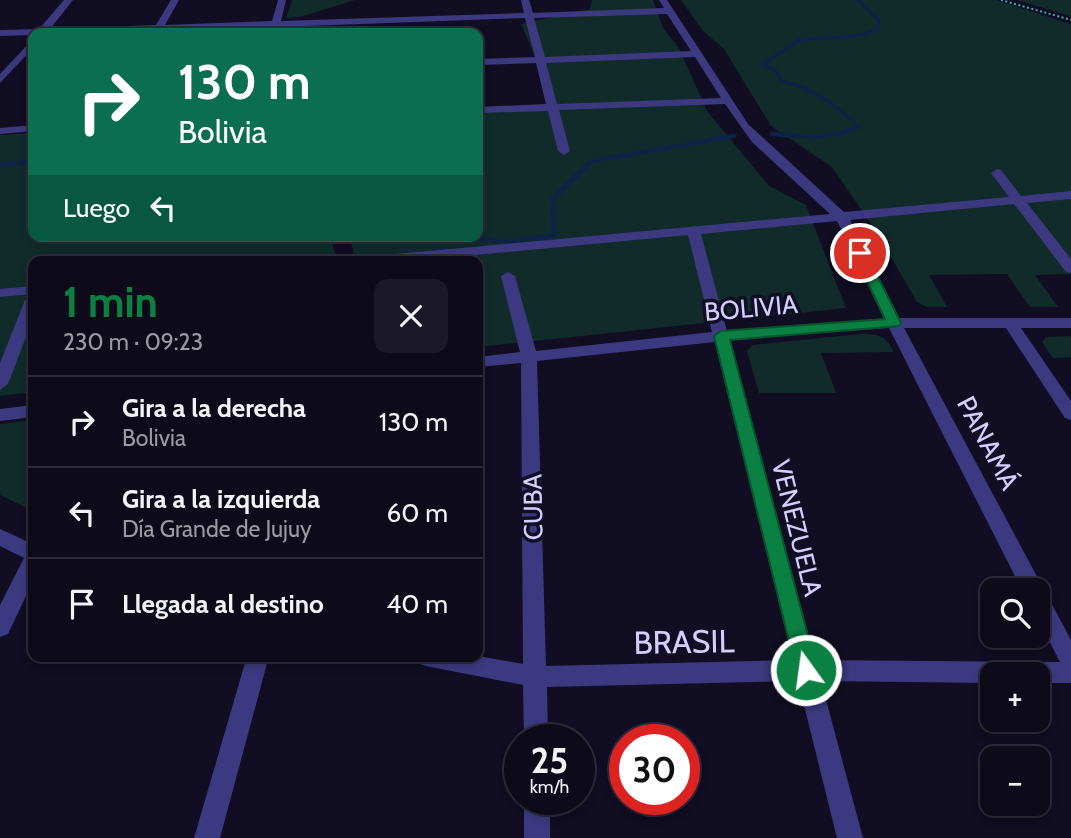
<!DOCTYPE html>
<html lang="es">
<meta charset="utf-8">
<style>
body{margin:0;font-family:Cabin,sans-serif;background:#1b1827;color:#f1f3f6;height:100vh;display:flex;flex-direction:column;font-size:26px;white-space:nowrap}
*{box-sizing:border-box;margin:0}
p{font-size:23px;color:#9a9aa2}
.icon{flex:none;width:38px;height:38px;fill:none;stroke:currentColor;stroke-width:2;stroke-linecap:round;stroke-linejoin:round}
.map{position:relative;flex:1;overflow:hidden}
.details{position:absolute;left:28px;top:256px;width:455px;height:406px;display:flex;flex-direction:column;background:#0d0a1a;border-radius:14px;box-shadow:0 4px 10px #0003,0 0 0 2px #2d2b39}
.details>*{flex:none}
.top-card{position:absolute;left:28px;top:28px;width:455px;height:214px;border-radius:14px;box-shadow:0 4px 10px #0003,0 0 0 2px #2d2b39;background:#0b6e4f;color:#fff;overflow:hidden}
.tools{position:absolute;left:980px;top:578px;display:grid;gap:14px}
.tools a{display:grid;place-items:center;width:70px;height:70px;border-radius:14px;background:#0d0a1a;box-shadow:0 4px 10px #0003,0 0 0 2px #2d2b39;font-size:35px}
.speed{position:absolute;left:504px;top:724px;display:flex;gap:14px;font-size:35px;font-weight:700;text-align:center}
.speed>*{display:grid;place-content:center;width:91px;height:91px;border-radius:50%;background:#0d0a1a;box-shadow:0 4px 10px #0003,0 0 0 2px #2d2b39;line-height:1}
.speed small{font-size:18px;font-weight:400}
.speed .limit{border:10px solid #d22;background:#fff;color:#111}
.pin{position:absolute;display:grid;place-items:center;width:60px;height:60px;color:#fff;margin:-30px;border:4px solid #fff;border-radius:50%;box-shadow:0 2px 7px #0007}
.me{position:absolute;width:77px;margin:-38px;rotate:346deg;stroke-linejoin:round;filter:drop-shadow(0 0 5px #0008)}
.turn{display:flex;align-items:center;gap:24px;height:147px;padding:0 35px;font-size:32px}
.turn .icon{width:91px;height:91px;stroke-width:2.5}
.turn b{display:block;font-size:49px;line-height:60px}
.then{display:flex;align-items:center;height:66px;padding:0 35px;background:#0003;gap:14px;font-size:26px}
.round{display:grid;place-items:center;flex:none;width:74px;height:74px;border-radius:14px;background:#1b1827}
.summary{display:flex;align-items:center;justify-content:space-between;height:119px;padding:0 35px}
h1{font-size:42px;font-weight:700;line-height:52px;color:#0b8043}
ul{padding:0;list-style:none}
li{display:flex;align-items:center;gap:21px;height:91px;padding:0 35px;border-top:2px solid #2d2b39}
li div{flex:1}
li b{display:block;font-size:26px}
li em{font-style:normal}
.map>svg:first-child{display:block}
.green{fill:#112b2b}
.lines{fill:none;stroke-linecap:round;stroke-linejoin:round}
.stream-far1{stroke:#0d2246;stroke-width:3.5}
.stream{stroke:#0d2246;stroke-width:4.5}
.path{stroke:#2fb2ab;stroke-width:2;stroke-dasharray:2 2.5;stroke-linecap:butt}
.minor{fill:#3c3980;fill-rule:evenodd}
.route{fill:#0b8043;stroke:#07532c;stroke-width:2}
.labels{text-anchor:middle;stroke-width:7;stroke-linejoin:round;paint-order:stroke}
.street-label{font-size:26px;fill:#d4ceff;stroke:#110d22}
.near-street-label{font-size:32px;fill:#d4ceff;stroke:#110d22}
</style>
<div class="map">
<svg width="1071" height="838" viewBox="0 0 1071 838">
<rect width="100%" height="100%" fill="#110d22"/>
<path class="green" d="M292,0H355L300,17L286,18Z
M592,0H653L663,28L679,48L707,111L769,186L806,205L846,308L478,347V261H356L349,236H478V107L556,105L521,24L590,9Z
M681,0H996L1071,24V274L1035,275L1058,307H1030L1007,274L929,275L947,307H927L917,302L876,231L832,167L771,126L724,49L703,31Z
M1017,0H1071V17L1070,16Z
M33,133V236H330L337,261H33V392L0,396V135Z
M860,334C878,334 886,335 894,352L821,353L836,393H759L747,351L753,345Z
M1071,336V357L1053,358L1042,342L1046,337Z
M33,420V511L0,495V424Z"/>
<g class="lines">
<path class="stream-far1" d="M840,133L859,127C835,104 814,89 782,81L775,70L762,65L799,40L863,35L878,28L879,20L857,0"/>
<path class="stream" d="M772,134L816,137L846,132
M0,165L33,161
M428,236L509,241L554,236L553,198L592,161L734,136"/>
<path class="path" d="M1001,0L1071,20"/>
<path class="minor" d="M64,0H73L50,29L156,25L171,0H179L165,25L272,21L278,0H286L281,21L524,13L521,0H529L533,13L664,8L659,0H667L748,124L844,212L1009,197L991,173L997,169L1001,170L1021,196L1071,191V199L1027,203L1071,259V273L1066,272L1014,204L850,220L899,318H1071V328H1021L1071,401V420L1065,418L1006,328H904L1071,640V683H1038V674H992V683L821,681L863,838H837L798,681L547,687L548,740H524L523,685L426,666L418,663L415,656H478L523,664L521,363L478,367V357L520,352L501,276L508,272L515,276L536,351L712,332L688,235L411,261H356L363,257L830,214L752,142L725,104L559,110L570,151L564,155L558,151L548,111L478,113V107L546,104L536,63L478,65V59L535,57L525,18L279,27L278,33H268L270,27L162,30L161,33H151L153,31L0,36V30L39,29ZM667,14L691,51L545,57L534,18ZM695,57L721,98L557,104L546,63ZM837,221L884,319L727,331L701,234ZM889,328L1022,590H1038V619L1060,662L815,660L730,340ZM715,342L793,660L546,666L537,361Z
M33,39V48L0,83V74Z
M33,125V131L0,134V128Z
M33,286V294L0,297V289Z
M33,296V319L8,384L0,390V363L25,300Z
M33,405V417L0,421V409Z
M0,529L33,544V581L8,634L0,637V605L24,558L0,546Z
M247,656H269L220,838H194Z
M524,800H550V838H524Z"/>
</g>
<path class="route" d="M860,249L866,253L901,323L899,326L730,340L817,670L814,677L806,680L799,677L796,670L714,336L721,331L885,319L854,253Z"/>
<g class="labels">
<g class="street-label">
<text transform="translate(751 308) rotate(-5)" y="9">BOLIVIA</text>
<text transform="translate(988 443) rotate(62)" y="9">PANAMÁ</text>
<text transform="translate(533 507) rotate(-91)" y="9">CUBA</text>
<text transform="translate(797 528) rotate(76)" y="9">VENEZUELA</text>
</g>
<g class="near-street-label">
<text transform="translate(684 642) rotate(-1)" y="11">BRASIL</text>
</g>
</g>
</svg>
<div class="tools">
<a><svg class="icon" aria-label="search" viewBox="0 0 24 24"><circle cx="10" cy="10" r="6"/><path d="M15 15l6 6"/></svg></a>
<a>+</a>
<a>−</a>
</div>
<div class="speed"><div>25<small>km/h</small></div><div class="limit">30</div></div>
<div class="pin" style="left:860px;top:253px;background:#d93025"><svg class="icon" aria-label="arrive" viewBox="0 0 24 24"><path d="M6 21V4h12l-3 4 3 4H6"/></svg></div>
<svg class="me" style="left:806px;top:670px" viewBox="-20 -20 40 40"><circle r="17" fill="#0b8043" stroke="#fff" stroke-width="3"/><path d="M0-11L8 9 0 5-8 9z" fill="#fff"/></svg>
<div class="top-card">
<div class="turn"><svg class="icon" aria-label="right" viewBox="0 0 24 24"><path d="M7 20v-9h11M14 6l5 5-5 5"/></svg><div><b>130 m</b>Bolivia</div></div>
<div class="then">Luego<svg class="icon" aria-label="left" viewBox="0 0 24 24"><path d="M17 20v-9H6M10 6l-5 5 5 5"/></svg></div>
</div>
<section class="details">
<div class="summary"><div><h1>1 min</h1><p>230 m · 09:23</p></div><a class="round"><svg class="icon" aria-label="close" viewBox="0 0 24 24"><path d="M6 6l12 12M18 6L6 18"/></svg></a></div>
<ul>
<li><svg class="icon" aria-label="right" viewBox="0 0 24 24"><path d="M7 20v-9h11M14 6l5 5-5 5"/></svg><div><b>Gira a la derecha</b><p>Bolivia</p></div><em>130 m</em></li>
<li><svg class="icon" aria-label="left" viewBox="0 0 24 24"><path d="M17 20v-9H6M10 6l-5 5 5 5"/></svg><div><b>Gira a la izquierda</b><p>Día Grande de Jujuy</p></div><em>60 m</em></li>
<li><svg class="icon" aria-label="arrive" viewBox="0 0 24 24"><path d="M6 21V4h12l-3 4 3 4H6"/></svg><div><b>Llegada al destino</b></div><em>40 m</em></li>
</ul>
</section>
</div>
